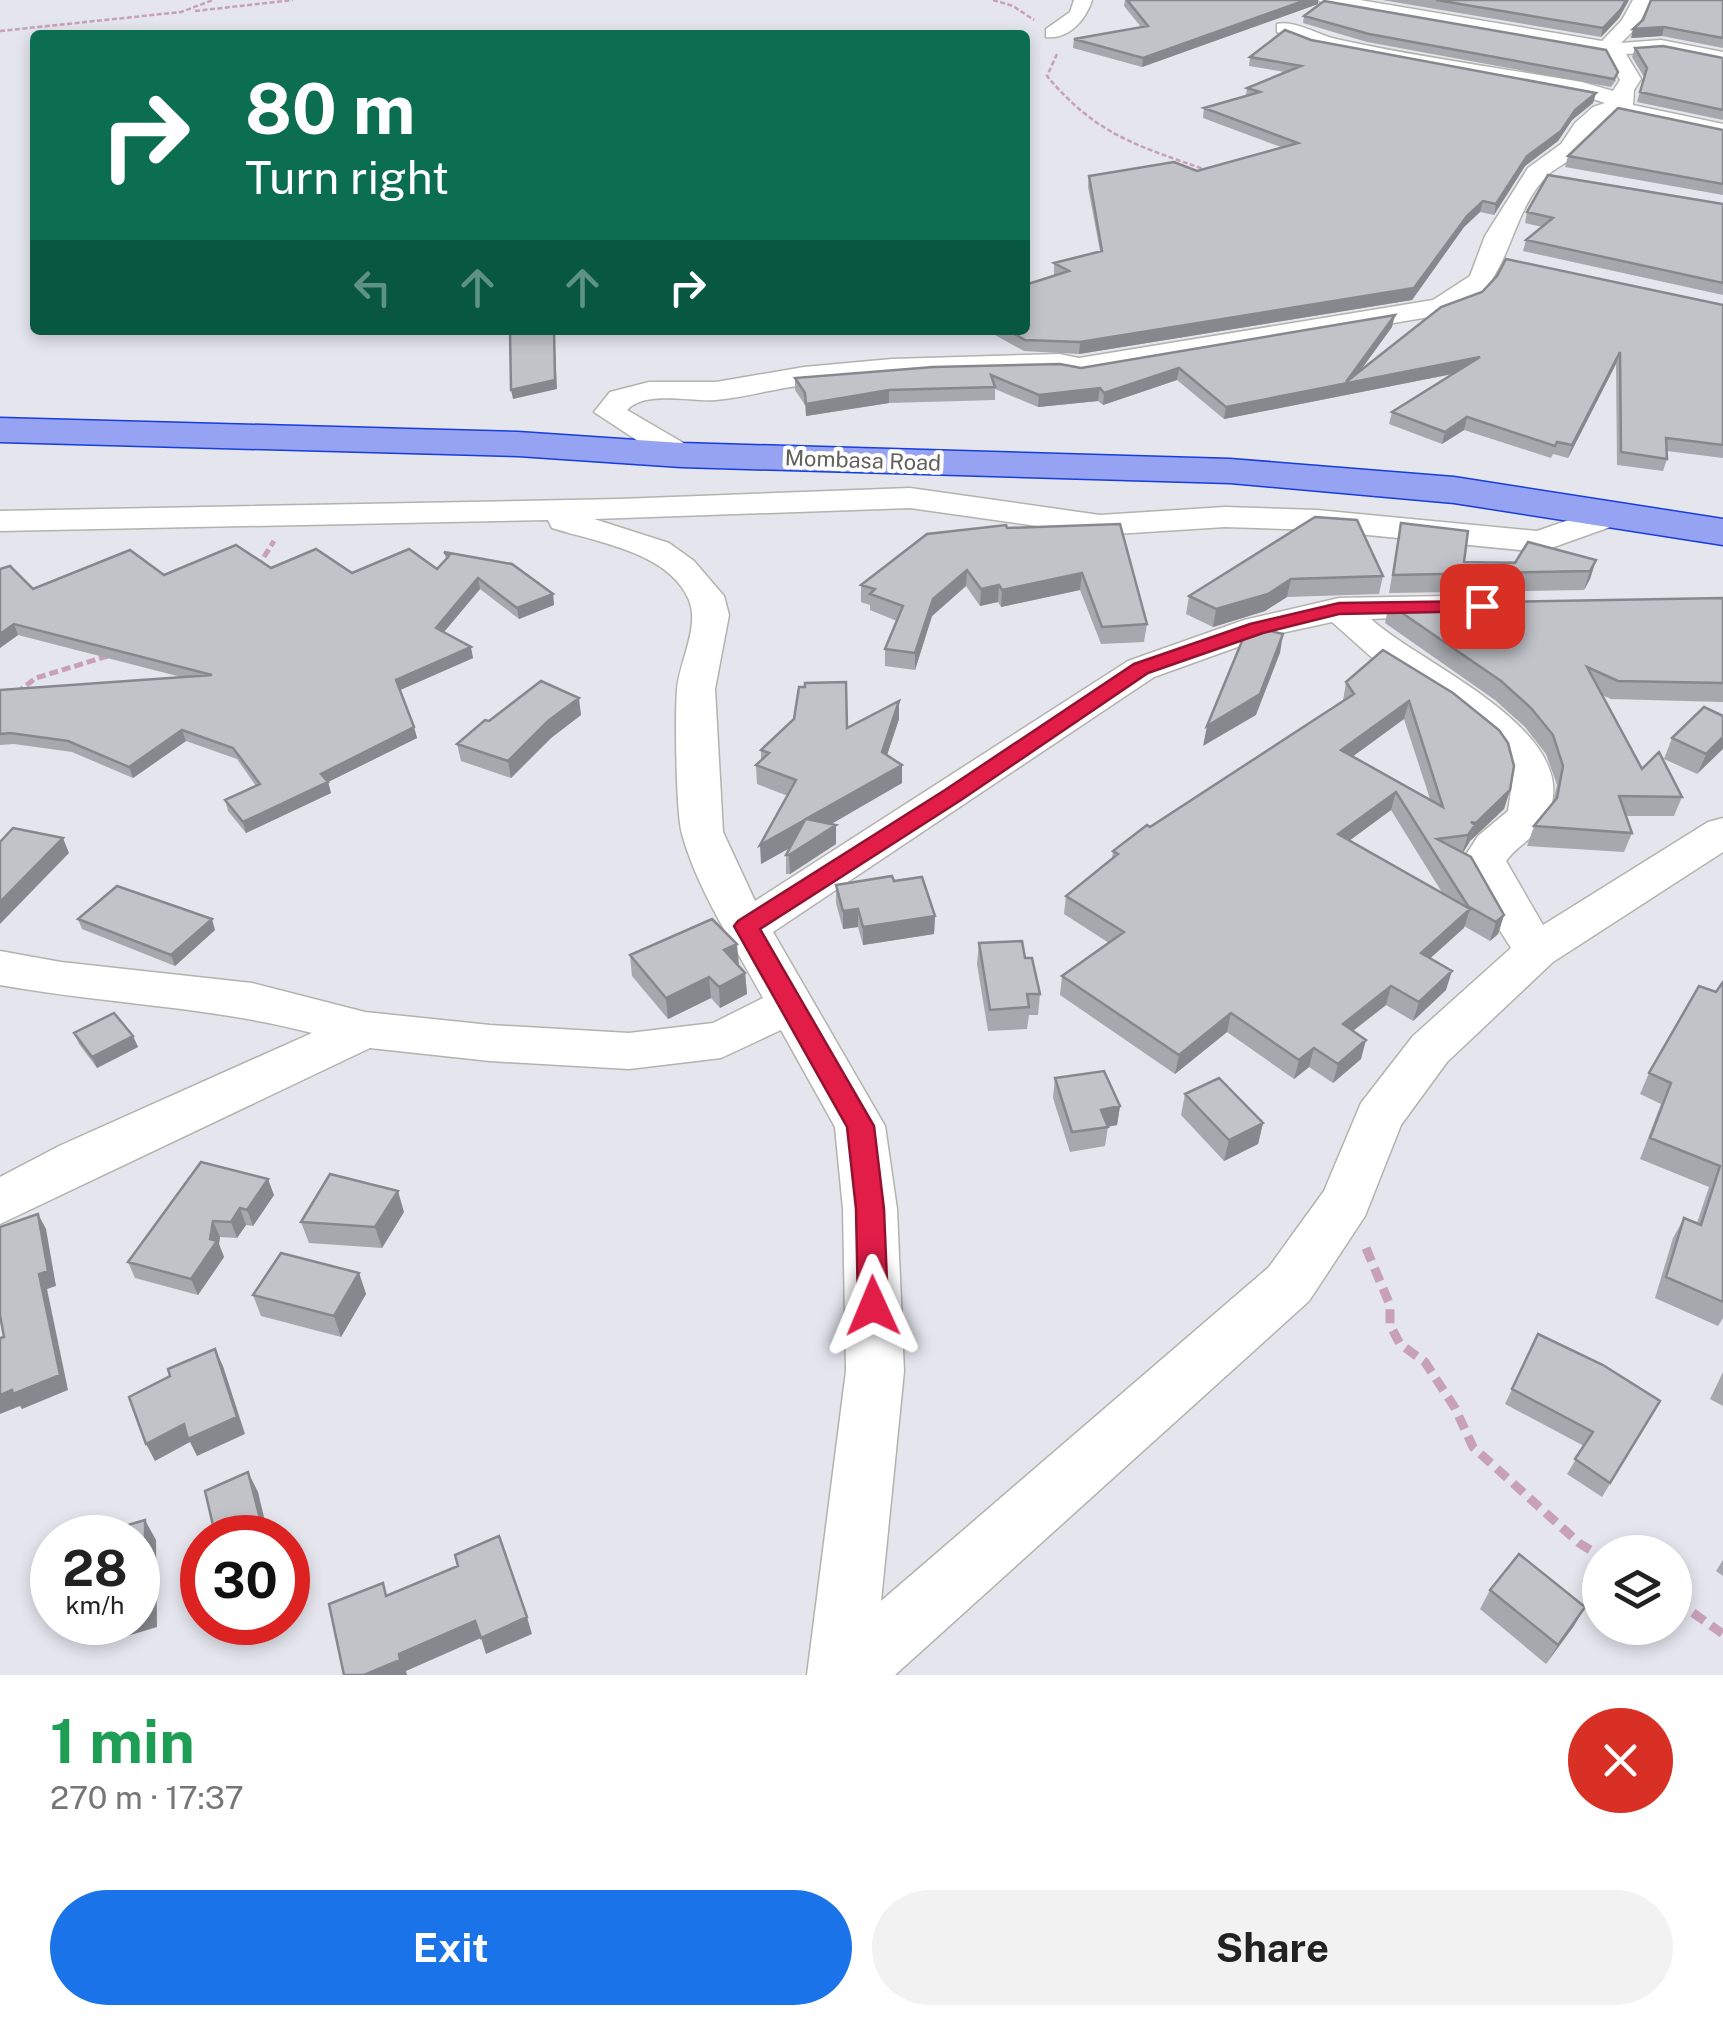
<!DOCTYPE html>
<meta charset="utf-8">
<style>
body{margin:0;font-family:"Public Sans",sans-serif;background:#f2f2f2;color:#222;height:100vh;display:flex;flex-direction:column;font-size:38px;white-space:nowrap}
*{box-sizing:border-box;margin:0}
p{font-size:32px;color:#767676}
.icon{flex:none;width:55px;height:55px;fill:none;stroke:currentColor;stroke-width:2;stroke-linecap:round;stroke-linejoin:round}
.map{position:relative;height:1675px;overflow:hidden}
.sheet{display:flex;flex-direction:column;background:#fff;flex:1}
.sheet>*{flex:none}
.top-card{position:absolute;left:30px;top:30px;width:1000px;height:305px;border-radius:10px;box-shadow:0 5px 15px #0003;background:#0b6e4f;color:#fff;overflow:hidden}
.controls{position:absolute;left:1582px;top:1535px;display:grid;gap:20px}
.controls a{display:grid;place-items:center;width:110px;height:110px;border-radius:50%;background:#fff;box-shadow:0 5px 15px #0003;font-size:50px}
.speed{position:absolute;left:30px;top:1515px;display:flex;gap:20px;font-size:50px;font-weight:700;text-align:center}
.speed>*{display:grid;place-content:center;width:130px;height:130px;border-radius:50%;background:#fff;box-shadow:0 5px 15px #0003;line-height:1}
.speed small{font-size:25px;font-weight:400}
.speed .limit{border:15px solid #d22;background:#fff;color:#111}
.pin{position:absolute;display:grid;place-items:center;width:85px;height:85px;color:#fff;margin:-42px;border-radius:20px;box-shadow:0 5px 15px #0006}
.me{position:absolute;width:110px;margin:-55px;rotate:359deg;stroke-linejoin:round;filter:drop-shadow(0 0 8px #0008)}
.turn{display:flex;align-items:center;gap:35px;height:210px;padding:0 50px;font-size:45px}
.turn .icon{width:130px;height:130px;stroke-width:2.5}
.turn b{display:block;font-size:70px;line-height:85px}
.lanes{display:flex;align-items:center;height:95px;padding:0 50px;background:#0003;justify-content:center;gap:50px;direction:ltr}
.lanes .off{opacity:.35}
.round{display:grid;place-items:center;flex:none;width:105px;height:105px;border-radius:52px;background:#f2f2f2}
.headline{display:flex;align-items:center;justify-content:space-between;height:170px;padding:0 50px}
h1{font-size:60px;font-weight:700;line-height:75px;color:#1e9e55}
.primary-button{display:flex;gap:20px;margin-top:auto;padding:20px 50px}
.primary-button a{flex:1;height:115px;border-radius:60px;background:#1a73e8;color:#fff;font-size:40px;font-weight:700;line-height:115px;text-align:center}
.primary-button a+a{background:#f2f2f2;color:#222}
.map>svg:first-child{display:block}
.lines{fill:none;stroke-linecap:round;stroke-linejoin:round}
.street-casing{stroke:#b3b2ad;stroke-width:3}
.highway-casing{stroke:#173ddb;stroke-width:3}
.path-far2{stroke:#c8a1b8;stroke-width:2.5;stroke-dasharray:5 2.5;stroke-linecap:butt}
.path-far1{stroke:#c8a1b8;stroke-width:5;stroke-dasharray:9 4;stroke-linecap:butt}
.path{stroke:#c8a1b8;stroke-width:9;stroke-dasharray:14 8;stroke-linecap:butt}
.street{fill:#fff;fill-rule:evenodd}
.highway{fill:#96a2f2;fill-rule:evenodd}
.wall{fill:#a6a8ad;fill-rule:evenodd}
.shaded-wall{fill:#87888d}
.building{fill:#c1c3c9;stroke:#87888d;stroke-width:2.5;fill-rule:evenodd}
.route{fill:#e11d48;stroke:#92132f;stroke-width:2.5}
.labels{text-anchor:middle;stroke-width:8;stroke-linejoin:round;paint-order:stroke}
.far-street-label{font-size:22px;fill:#63615c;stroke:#fff}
</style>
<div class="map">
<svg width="1723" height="1675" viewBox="0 0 1723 1675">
<rect width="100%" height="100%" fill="#e4e5ed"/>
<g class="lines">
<g class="street-casing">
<path id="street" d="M1074,0H1092C1086,20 1068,40 1046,37V29L1070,12Z
M1318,0H1360L1602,41L1622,20L1633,0H1651L1637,27L1621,43L1661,40L1723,52V64L1661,52L1626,54L1641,79L1634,90L1633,105L1723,124V138L1615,114C1596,123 1591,139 1577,153C1569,163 1555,167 1546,177C1503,222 1513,297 1441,315L1079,376L1059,372C975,374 890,375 806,385C776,388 746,397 716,400C691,402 645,390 627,410L692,448L697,455L692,462H670L594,412L610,392L649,382H716L804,367L892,359L1059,354L1079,358L1433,300L1470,276L1485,236L1528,168L1561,144L1575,123L1593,107L1605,103L1578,94L1310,45L1277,32V24C1295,20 1318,35 1336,39C1417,57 1500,68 1582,82L1613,91L1620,80L1606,54L1327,6Z
M910,488L1100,515L1225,507L1317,510L1537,531L1612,505L1624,508L1629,515L1624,522L1540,552L1317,530L1225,527L1100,535L910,508L594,519L669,543L694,561L724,596L729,615L715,689L723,832L755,901L1128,661L1244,620L1339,598L1445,596L1458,599L1463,607L1458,615L1371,619C1419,664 1588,732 1547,817C1538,837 1518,844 1506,861L1543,925L1708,822L1723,818V852L1553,962L1447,1062L1401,1125L1365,1216L1309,1301L895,1675H807L846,1371L843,1209L835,1127L781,1030L721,1058L629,1069L490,1061L370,1048L0,1224V1177L59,1146L312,1033C210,1006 104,1004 0,985V951L61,962L252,983L365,1012L490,1025L629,1033L713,1023L763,998C735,946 698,892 682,834C676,812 675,716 677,690C679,662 700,627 689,600C669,552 596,542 552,528L548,520L0,531V511L620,499ZM1332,622L1378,663L1450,708L1496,746L1506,760L1512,784L1508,811L1478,836L1462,861L1477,894L1511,948L1413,1036L1361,1103L1324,1191L1269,1267L881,1601L904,1371L897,1209L885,1126L773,932L1154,677L1268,636Z"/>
</g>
<g class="highway-casing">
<path id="highway" d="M0,418L518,432L681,443L1230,459L1454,477L1723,519V545L1454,503L1230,483L681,467L518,456L0,442Z"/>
</g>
<path class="path-far2" d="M993,0L1013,6L1034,20
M195,11L293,0
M0,31L181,12L213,0
M1057,54L1047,76C1097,136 1139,146 1209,171"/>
<path class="path-far1" d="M257,568L274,541
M16,693L36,678L111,655"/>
<path class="path" d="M1366,1248L1390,1305V1325L1400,1344L1425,1362L1455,1408L1473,1447L1579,1543L1600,1556
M1675,1600L1723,1634"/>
<use href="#street" class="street"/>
<use href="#highway" class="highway"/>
</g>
<path class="wall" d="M1125,0H1318V4L1142,67L1073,48L1074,39L1141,27L1124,6Z
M1382,0H1629L1619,18L1601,37Z
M1723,0V48L1662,36L1631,38L1643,20Z
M1324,1L1616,80L1611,87L1367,42L1303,23L1304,16Z
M1311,40L1596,93L1593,103L1572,120L1558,141L1525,166L1494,215L1480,212L1464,227L1412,300L1079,354L1024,351L995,335V330H1025L1056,276L1054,274V263L1100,251L1088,187L1089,176L1197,171L1281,147L1203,118L1204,108L1246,96L1247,88L1285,72L1249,66L1250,57Z
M1635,48L1723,58V120L1637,102L1644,77L1632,57Z
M1723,130V195L1565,167L1568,156Z
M1723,204V295L1523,251L1526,240L1542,227L1525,223L1527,212Z
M1723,305V458L1667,451V459L1663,471L1617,465L1616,364L1568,458L1553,454L1551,458L1464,430L1442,444L1389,424L1392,412L1453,374L1224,419L1177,380L1103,405L1098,401L1038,407L995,389V400L889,403L806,416L805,405L795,390V378L1081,368L1392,327L1360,371Z
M1315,517L1383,576L1379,594L1287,597L1265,611L1213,627L1186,614L1189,596Z
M1401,523L1464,562L1596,560L1590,579L1584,590L1389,593Z
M1120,524L1147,624L1144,642L1101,644L1080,590L1001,607L998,602L980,606L966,586L932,616L915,670L885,666V649L897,621L870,610V605L861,602V585L1007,528Z
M444,552L553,594L554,605L519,619L480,589L444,632L473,658L400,690L414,727L417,738L328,782L331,793L246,833L228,811L225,800L256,786L237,759L186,741L133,778L72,752L14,744L0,745V690L181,677L18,635L0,648L33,589L164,575L271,568L352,573L437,569L446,559Z
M1723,598V702L1611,699L1602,695L1642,769L1682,797L1674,816H1626L1632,833L1624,852L1527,846L1534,826L1553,803L1557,785L1546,754L1525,727L1495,700L1385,623L1389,604Z
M1383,650L1510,790L1504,809L1470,841L1463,853L1504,915L1498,934L1490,941L1464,926L1430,958L1446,990L1413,1021L1386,1005L1353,1031L1361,1059L1333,1083L1309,1067L1294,1079L1227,1032L1175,1074L1060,995L1062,976L1109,943L1064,914L1066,896L1112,859L1113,851L1343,701L1346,682ZM1404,719L1430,799L1353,756ZM1391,810L1443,894L1350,840Z
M581,715L551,738L511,778L461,761L457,744L489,721Z
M1723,716L1697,774L1664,759L1672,738Z
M899,719L887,755L902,783L831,824L836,825V844L790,874H786V855L789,848L761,864L788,796L757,784L756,765L761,760V750L847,728Z
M894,881L935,916L934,934L863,945L858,927L843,929L836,903V885Z
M78,919L215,930L175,966L82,929Z
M979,943L1025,958L1040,994L1038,1015H1029L1027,1029L988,1031L977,964Z
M630,955L739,965L745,973L747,994L720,1008L711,998L668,1019L632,976Z
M1723,982V1318L1718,1326L1655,1298L1673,1238L1684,1218L1697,1223L1709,1187L1640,1159L1661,1104L1640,1094L1649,1073Z
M74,1033L133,1036L138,1047L97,1068L79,1044Z
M1055,1078L1120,1106L1117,1125L1108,1127L1105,1146L1070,1152L1053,1098Z
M1185,1094L1263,1123L1258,1144L1224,1161L1181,1115Z
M201,1162L274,1195L253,1226L246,1225L237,1238L220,1237L219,1244L224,1257L198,1295L135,1278L128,1262Z
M404,1212L382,1248L309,1243L301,1222Z
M359,1273L366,1294L341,1337L261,1316L253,1295Z
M1538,1334L1660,1401L1602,1497L1567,1474L1584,1446L1505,1404Z
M1723,1372V1406L1710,1399Z
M1723,1560V1576L1716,1571Z
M1490,1590L1585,1607L1546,1664L1480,1609Z"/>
<path class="shaded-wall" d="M1306,0H1318V4L1142,67L1143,58Z
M1626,0H1629L1619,18L1601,37L1603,28Z
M1664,27L1662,36L1631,38L1633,29Z
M1596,93L1593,103L1572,120L1558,141L1525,166L1494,215L1496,204L1527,156L1575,110Z
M1483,201L1480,212L1464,227L1412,300L1079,354L1080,342L1467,216Z
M1395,315L1392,327L1352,382L1480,357L1477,369L1224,419L1226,407Z
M554,330L557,389L513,399L511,390Z
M1620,352L1616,364L1568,458L1572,445Z
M1179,368L1177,380L1103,405L1104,393Z
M1100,388L1098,401L1038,407L1039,395Z
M889,390V403L806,416V404Z
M1467,417L1464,430L1442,444L1445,432Z
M1596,560L1590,579L1584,590L1590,571Z
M967,570L966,586L932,616L915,670V653L933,599Z
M1082,573L1080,590L1001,607L1002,590Z
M478,578L480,589L438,639L436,628Z
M1291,579L1287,597L1265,611L1213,627L1216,609Z
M999,585L998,602L980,606L981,589Z
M553,594L554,605L519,619L517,608Z
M14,624L18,635L0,648V634Z
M1283,634L1280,653L1256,715L1203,746L1207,726Z
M471,647L473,658L398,691L396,680Z
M579,698L581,715L551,738L511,778L508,761L548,721Z
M899,701V719L882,770V752Z
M1409,701L1404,719L1337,768L1341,750Z
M414,727L417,738L328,782L331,793L246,833L243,822L321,774Z
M182,730L186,741L133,778L129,767Z
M1723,737V749L1697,774L1706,754Z
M902,765V783L807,838L806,819Z
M1510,790L1504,809L1470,841L1476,823Z
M1396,792L1391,810L1334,852L1338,834Z
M805,820L806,839L761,864L760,845Z
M836,825V844L790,874L789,855Z
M1475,825L1469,843L1462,854L1468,835Z
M63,838L69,853L0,924V902Z
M858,909V927L843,929V911Z
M1470,909L1464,928L1415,972L1421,953Z
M1504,915L1498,934L1490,941L1496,922Z
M935,916L934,934L863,945V927Z
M212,919L215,930L175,966L171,955Z
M737,944L739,965L725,971L724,950Z
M1452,971L1446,990L1413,1021L1419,1002Z
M745,973L747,994L720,1008L719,987Z
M709,977L711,998L668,1019L666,998Z
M1391,986L1386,1005L1337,1043L1343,1024Z
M1231,1013L1227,1032L1175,1074L1179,1055Z
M133,1036L138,1047L97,1068L92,1057Z
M1366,1040L1361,1059L1333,1083L1338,1064Z
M1314,1048L1309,1067L1294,1079L1299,1060Z
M1120,1106L1117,1125L1099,1128L1101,1110Z
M1263,1123L1258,1144L1224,1161L1229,1140Z
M268,1179L274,1195L253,1226L247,1210Z
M398,1191L404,1212L382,1248L375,1227Z
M240,1208L246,1225L237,1238L231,1222Z
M38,1214L46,1229L56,1286L47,1289L68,1390L22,1409L20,1406L0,1414V1395L39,1274Z
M213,1221L220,1237L219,1244L224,1257L198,1295L191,1279L210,1239Z
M359,1273L366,1294L341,1337L334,1316Z
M215,1349L223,1366L245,1434L197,1456L190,1442L155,1461L146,1444Z
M248,1472L258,1492L269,1538H265Z
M145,1520L156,1540L157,1627L101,1644L88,1625L98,1622H138Z
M1585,1607L1574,1626L1546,1664L1558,1645Z
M527,1617L532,1634L486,1654L481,1638L406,1671L407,1675H364L399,1654L475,1621Z"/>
<path class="building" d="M1127,0H1306L1143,58L1074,39L1148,26Z
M1436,0H1626L1621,9L1603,28Z
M1651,0H1723V38L1664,27L1633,29L1643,20Z
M1324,1L1606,50L1618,72L1614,79L1369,34L1304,16Z
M1285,30L1311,40L1596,93L1575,110L1561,131L1527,156L1496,204L1483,201L1467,216L1414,288L1080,342L1025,340L1008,330H1025V285L1069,271L1054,263L1102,251L1089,176L1174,162L1197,171L1298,143L1204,108L1260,92L1247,88L1301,66L1250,57Z
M1663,46L1723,58V110L1640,92L1647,68L1635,48Z
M1618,108L1723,130V184L1568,156Z
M1548,175L1723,204V283L1526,240L1553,218L1527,212Z
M1506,259L1723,305V445L1666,438L1667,459L1621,452L1620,352L1572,445L1557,442L1555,446L1467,417L1445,432L1392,412L1480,357L1226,407L1179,368L1104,393L1100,388L1039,395L991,375L995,387L889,390L806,404L805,393L795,378L933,367L1060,364L1081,368L1395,315L1346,382L1441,307L1482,292L1497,276Z
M532,330H554L555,380L511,390L510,332Z
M1315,517L1357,520L1383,576L1291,579L1268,594L1216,609L1189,596Z
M1401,523L1468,531L1464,562L1515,563L1528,542L1596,560L1590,571L1393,575Z
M1120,524L1147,624L1102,627L1082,573L1002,590L999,585L981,589L967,570L933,599L915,653L885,649L903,606L870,594L875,589L861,585L927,534L1006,525L1007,528Z
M236,545L271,568L316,549L352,573L409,549L437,569L449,556L444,552L512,564L553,594L517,608L478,578L436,628L471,647L396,680L414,727L321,774L328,782L243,822L225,800L260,784L233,748L182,730L129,767L68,741L10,733L0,734V690L212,675L14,624L0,634V569L10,566L33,589L130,550L164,575Z
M1723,598V683L1618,681L1587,667L1642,769L1659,752L1682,797L1619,796L1632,833L1534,826L1557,798L1563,766L1553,735L1531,708L1501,681L1389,604Z
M1252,627L1283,634L1260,694L1207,726L1247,629Z
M1383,650L1453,693L1499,730L1508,743L1514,766L1510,790L1476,823L1471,822L1475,825L1468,835L1437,839L1471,857L1504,915L1496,922L1468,906L1396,792L1338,834L1470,909L1421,953L1452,971L1419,1002L1391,986L1343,1024L1366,1040L1338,1064L1314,1048L1299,1060L1231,1013L1179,1055L1062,976L1124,932L1066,896L1118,854L1113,851L1147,825L1150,827L1354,694L1346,682ZM1409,701L1443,807L1341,750Z
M541,681L579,698L548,721L508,761L457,744L485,720L489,721Z
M846,682L847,728L899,701L882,752L902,765L806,819L836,825L789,855H786L805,820L760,845L796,780L756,765L769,753L761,750L794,719L799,687H805V683Z
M1704,707L1723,716V737L1706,754L1672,738Z
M13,828L63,838L0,902V842Z
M892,876L894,881L922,877L935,916L863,927L858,909L843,911L836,885Z
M117,886L212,919L171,955L78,919Z
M712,919L737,944L724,950L745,973L719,987L709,977L666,998L630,955Z
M1022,941L1025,958H1032L1040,994H1027L1029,1007L990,1010L979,943Z
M1723,982V1302L1666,1277L1684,1218L1701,1225L1720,1166L1650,1138L1671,1083L1649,1073L1699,986L1716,992Z
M114,1013L133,1036L92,1057L74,1033Z
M1104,1071L1120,1106L1101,1110L1108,1127L1072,1132L1055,1078Z
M1219,1078L1263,1123L1229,1140L1185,1094Z
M201,1162L268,1179L247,1210L240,1208L231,1222L213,1221L210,1239L217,1241L191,1279L128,1262Z
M330,1174L398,1191L375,1227L301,1222Z
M38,1214L48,1271L39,1274L60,1375L13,1394L12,1390L0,1395V1338L4,1337L0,1315V1227Z
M281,1253L359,1273L334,1316L253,1295Z
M1538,1334L1603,1365L1660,1401L1610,1483L1575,1459L1593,1432L1512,1389Z
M215,1349L237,1417L188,1439L184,1424L146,1444L129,1397L170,1376L168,1369Z
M248,1472L265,1538H216L205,1491Z
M145,1520V1608L138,1611V1538H90L91,1536Z
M499,1536L527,1617L481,1638L475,1621L399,1654L400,1660L364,1675H344L329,1604L383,1583L386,1596L458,1566L455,1555Z
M1519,1554L1585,1607L1558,1645L1490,1590Z"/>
<path class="route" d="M1482,601L1491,606L1488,611L1339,614L1263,633L1148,673L961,800L760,929L874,1126L884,1209L888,1306L884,1315L873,1319L862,1315L858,1306L856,1209L847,1127L734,926L738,921L945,790L1134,664L1250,624L1339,603Z"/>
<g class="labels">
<g class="far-street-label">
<text transform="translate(863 460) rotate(2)" y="8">Mombasa Road</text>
</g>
</g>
</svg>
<div class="controls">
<a><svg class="icon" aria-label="layers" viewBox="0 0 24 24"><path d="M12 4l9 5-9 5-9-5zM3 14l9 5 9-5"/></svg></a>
</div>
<div class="speed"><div>28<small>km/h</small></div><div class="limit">30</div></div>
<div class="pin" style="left:1482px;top:606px;background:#d93025"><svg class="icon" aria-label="arrive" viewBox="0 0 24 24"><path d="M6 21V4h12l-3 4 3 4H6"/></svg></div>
<svg class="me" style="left:873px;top:1306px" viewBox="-20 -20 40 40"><path d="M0-17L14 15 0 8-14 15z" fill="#e11d48" stroke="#fff" stroke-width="4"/></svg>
<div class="top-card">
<div class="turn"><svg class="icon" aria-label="right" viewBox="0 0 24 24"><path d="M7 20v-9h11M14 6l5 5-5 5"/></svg><div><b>80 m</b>Turn right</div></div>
<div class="lanes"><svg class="icon off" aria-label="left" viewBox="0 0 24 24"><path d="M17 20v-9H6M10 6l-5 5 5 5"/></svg><svg class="icon off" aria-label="ahead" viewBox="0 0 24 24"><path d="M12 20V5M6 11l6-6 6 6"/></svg><svg class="icon off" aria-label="ahead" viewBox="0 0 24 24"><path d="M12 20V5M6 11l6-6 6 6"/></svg><svg class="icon" aria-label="right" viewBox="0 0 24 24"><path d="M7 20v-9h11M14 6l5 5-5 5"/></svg></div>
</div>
</div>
<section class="sheet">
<div class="headline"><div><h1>1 min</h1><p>270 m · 17:37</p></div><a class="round" style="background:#d93025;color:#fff"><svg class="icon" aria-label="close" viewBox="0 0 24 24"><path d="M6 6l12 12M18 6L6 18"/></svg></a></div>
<div class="primary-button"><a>Exit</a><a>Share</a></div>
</section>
